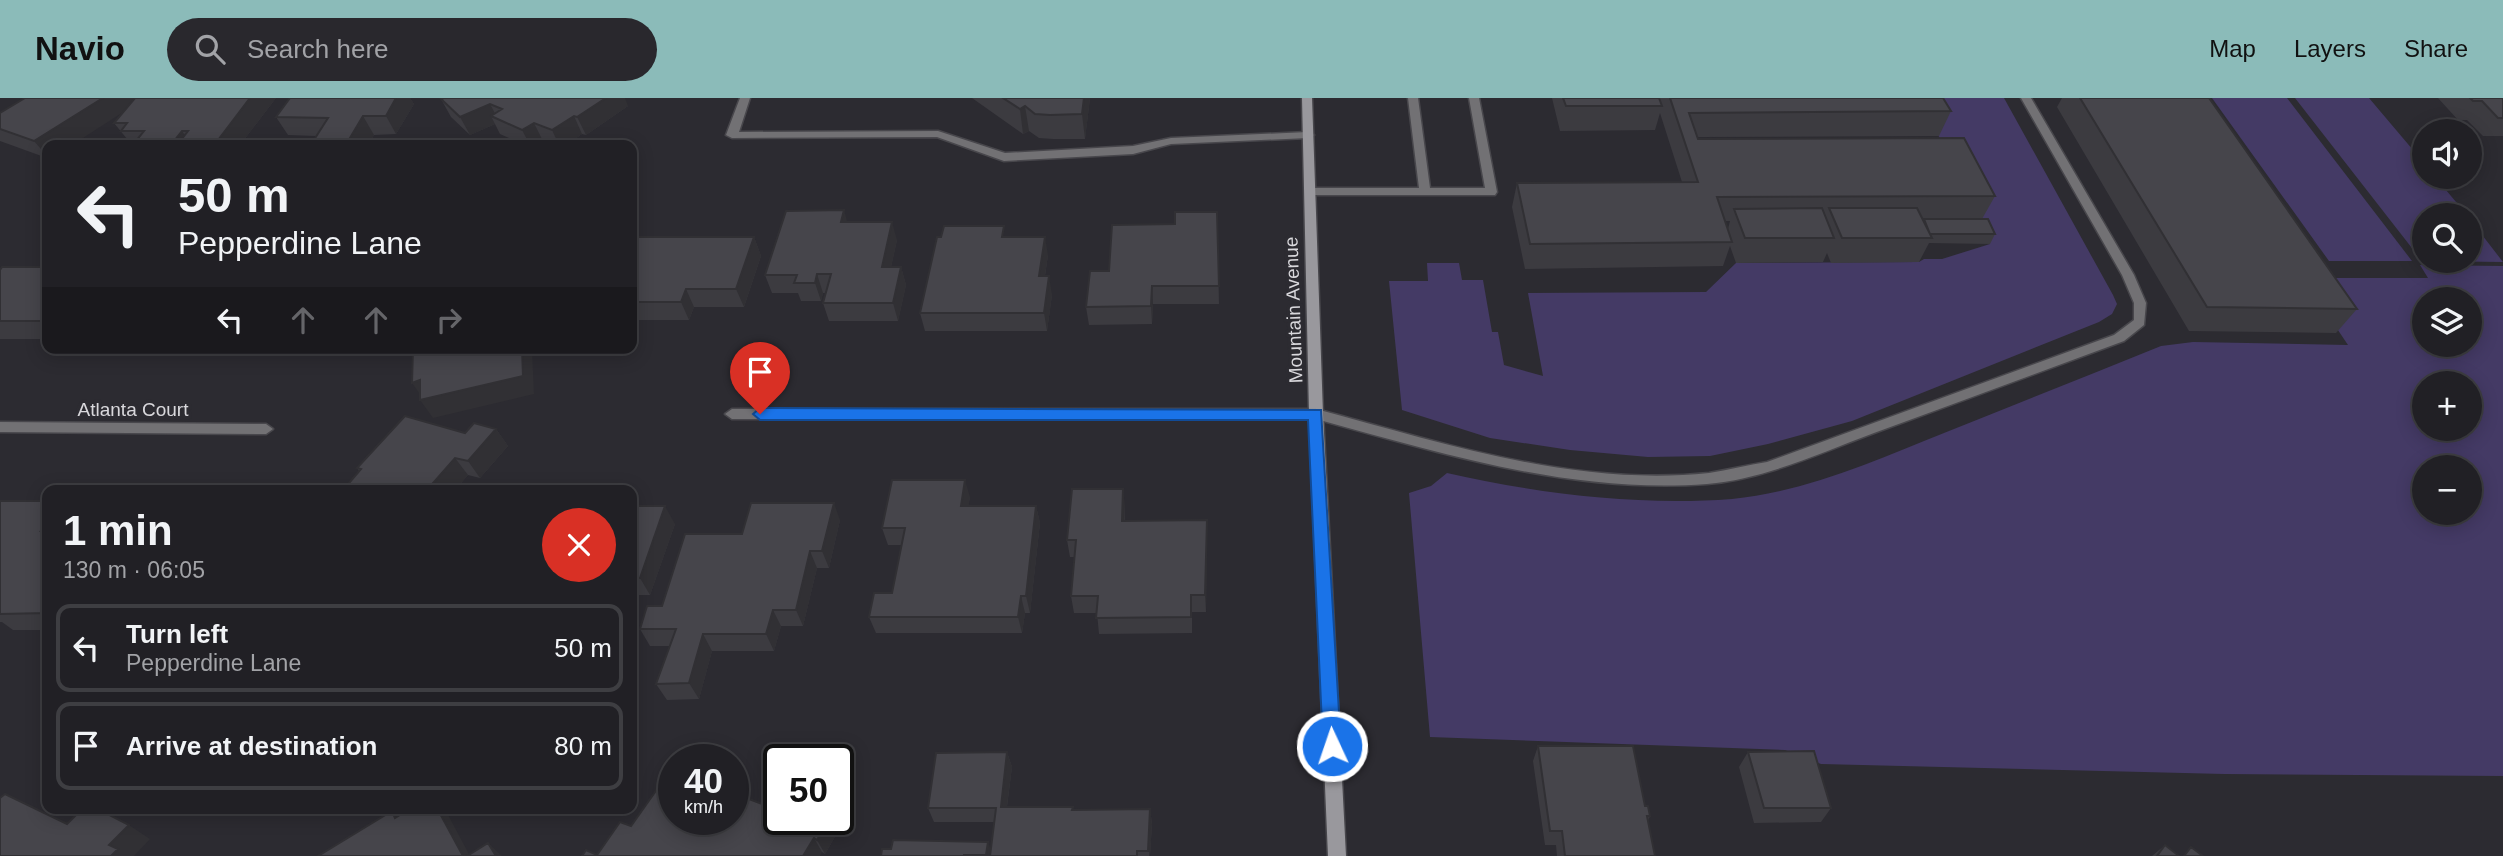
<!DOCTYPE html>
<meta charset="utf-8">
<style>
body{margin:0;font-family:Arial,sans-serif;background:#29282d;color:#f1f3f6;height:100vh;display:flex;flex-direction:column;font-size:26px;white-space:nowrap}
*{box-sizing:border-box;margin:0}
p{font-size:23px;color:#a2a3a7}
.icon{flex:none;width:38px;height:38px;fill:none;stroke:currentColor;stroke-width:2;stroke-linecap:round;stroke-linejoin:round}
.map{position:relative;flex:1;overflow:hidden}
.sheet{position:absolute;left:42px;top:387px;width:595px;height:329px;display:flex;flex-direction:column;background:#212025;border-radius:14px;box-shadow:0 4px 18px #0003,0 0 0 2px #3e3e42}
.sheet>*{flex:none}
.hud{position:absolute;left:42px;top:42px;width:595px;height:214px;border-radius:14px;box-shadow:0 4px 18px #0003,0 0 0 2px #3e3e42;background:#212025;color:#f1f3f6;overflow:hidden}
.tools{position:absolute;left:2412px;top:21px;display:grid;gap:14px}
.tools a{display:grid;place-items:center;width:70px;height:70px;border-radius:50%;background:#212025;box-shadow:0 4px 18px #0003,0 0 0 2px #3e3e42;font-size:35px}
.speed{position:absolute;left:658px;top:646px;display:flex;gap:14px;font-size:35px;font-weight:700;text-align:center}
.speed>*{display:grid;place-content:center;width:91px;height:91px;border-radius:50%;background:#212025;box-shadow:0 4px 18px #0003,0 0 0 2px #3e3e42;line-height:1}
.speed small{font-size:18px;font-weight:400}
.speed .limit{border:4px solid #111;border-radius:10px;background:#fff;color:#111}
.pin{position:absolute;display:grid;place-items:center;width:60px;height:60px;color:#fff;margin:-72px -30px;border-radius:50% 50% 50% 0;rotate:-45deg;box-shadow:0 0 7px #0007}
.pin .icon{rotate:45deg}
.me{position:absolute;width:77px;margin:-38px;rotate:357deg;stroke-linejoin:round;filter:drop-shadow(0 0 5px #0008)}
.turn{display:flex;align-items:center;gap:24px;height:147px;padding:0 21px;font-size:32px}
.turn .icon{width:91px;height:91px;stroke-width:2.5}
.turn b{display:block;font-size:49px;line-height:60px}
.lanes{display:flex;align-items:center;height:66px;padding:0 21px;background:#0003;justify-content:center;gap:35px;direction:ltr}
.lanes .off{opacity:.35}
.round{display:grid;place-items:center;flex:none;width:74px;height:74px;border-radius:37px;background:#29282d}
.head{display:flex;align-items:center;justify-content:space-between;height:119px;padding:0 21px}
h1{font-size:42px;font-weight:700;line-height:52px}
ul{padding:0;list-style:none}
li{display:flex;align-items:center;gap:21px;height:88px;margin:0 14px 10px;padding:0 7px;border:4px solid #3e3e42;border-radius:14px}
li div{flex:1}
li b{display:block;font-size:26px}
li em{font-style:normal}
header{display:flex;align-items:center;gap:42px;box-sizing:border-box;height:98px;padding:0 35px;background:#8bbbb9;color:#111}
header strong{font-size:33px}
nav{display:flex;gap:38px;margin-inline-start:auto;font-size:24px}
.search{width:490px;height:63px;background:#29282d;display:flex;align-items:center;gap:18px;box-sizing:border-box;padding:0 24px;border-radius:38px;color:#a2a3a7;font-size:26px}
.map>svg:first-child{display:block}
.green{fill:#443a65;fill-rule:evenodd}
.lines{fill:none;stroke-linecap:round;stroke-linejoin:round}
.lane-casing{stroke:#48474c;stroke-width:3}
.street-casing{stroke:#48474c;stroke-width:3}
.secondary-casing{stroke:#48474c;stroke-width:3}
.lane{fill:#727174;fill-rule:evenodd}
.street{fill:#727174;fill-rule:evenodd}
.secondary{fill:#99989d;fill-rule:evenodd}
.wall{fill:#3c3b40;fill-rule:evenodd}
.shaded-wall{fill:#313034}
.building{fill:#46454b;stroke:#313034;stroke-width:2}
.route{fill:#1a73e8;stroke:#114b97;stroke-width:2}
.labels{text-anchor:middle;stroke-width:7;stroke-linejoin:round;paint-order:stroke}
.street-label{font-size:19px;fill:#d9d8dc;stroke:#2c2b31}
</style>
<header>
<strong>Navio</strong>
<div class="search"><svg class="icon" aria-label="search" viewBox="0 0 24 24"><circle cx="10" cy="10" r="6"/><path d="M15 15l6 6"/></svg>Search here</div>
<nav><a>Map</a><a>Layers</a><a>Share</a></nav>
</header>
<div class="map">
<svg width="2503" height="758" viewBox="0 0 2503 758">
<rect width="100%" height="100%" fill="#2c2b31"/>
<path class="green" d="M1919,0H2004L2113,197L2117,206L2112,216L2099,224L1852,323L1768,346L1710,358L1648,359L1570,352L1490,340L1402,312L1389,183H1428L1427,165H1459L1462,182H1483L1492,234H1498L1504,267L1543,278L1528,195L1706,194L1736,165L1919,164L1924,161H1942L1990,146L1982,122Z
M2212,0H2287L2412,163H2329Z
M2295,0H2369L2424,65V79H2435L2467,117H2424V163H2469V120L2503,164L2422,163Z
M2420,167L2503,168V678L2224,676L1821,666L1785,652L1430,639L1409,395L1431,388L1447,375C1539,396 1638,408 1732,401C1805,394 1877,362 1944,335C2017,306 2089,277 2161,248L2193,244L2348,247L2303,180H2428ZM2424,201H2469V247H2424ZM2424,285H2469V331H2424ZM2424,369H2469V415H2424Z"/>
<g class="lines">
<g class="lane-casing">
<path id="lane" d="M740,0H750L739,34L938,33L1005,55L1133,48L1171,40L1308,34L1314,37L1308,40L1171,46L1133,56L1004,63L937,39L732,40L726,37Z
M1408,0H1418L1430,90H1485L1469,0H1479L1497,94L1495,97H1306V91L1310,90H1419Z
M2021,0H2031L2134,177L2146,205L2144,227L2124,243C2040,274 1957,305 1874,335C1820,355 1765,381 1707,386C1572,396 1444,356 1316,321L1309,316L1316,311C1443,345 1575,389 1709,375C1728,372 1748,367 1767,364L2114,237L2134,222V205L2122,177Z"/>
</g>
<g class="street-casing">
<path id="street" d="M732,311H1316L1323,316L1316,321H732L725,316Z
M0,324L266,326L273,331L266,336L0,334Z"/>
</g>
<g class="secondary-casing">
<path id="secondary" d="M1302,0H1312L1323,316L1346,758H1328L1309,316Z"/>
</g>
<use href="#lane" class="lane"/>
<use href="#street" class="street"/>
<use href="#secondary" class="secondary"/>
</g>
<path class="wall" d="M25,0H276L240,47H132L114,25L125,13L47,47V60L0,43V15Z
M290,0H410L414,6L396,36L374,37L368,47H313L312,45L316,38L288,37L276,19Z
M972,0H1090L1085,41H1053L1039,40L1029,33L1023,36Z
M1552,0H1943L1951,13L1939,38L1697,39L1698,41L1995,98L1982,121L1995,136L1990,146L1929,145L1919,164L1831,165L1827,155L1823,164L1736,165L1730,148L1723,168L1525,171L1512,109L1517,85L1682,84L1660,15L1655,32L1560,33ZM1725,123H1730L1728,131Z
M2062,0H2209L2357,211L2336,235L2189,233L2057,9Z
M2438,0H2503V38H2483L2467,22H2458Z
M441,1L628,8L586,37L582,36L566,47H553L543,43L536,47H525L500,36L495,26L470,37L451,19Z
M1217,114L1219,206H1153L1152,226L1089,227L1086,209L1109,173L1175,126Z
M847,124L897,142L891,169H901L906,187L898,223H829L823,205L826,195H823L821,203H801L798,195H772L765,177Z
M754,139L761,158L744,209H694L689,222H632V149Z
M1006,139L1048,157L1045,178L1052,197L1047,233H925L920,215Z
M47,169V241H0V172Z
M496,331L508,348L480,380L468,377L455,392H343L359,373L357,370L465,335Z
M970,399L968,408H1036L1040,425L1030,515H1025L1022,535H876L869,519L892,495L901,447H888L882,430Z
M0,403H47V532H13L2,524H0Z
M632,408L675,426L650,497H632Z
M1125,408V423L1207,422L1206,514H1192V535L1099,536L1097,515H1074L1071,498L1075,459H1070L1067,442Z
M840,422L829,470H817L803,528H781L774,553H712L699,601L667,602L656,586L670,548H650L640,531L662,508L742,436Z
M1538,648L1645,708L1650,718L1648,723L1655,758H1557L1556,747H1545L1533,663Z
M1007,654L1012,669L1007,709H1073V712L1150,711L1152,726L1150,758H881L991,752L995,724H934L928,710Z
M1748,654L1831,710L1821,724L1754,725L1739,669Z
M674,721L836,737L825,756L822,754L597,757L631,728Z
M2165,747L2179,758H2152Z"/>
<path class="shaded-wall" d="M103,0H145L72,47H47V58L34,43Z
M250,0H276L240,47H216L215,46Z
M396,0H410L414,6L396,36L386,18Z
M606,0H625L628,8L586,37L577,19Z
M1084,0H1090L1085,41L1082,16Z
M490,6L498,21L491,18L495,26L470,37L460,19Z
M1025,8L1029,33L1023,36L1020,11Z
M363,18L374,37L368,47H349L347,45Z
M574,18L582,36L566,47H559L552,32Z
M534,25L543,43L536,47H530L522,32Z
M182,33L191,46H178L180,47H163Z
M844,112L849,130L841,124Z
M892,124L897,142L887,187L882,169Z
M754,139L761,158L744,209L736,191Z
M1045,139L1048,157L1042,197L1039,178Z
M901,169L906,187L898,223L893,205Z
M817,176L823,195L821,203L815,185Z
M1049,178L1052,197L1047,233L1044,215Z
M1152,188L1153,206L1152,226L1151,208Z
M686,191L694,209L689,222L681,204Z
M522,250H531L532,251L534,296L433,320L420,302H424L412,285Z
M496,331L508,348L480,380L468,363Z
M455,360L468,377L455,392H427Z
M965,382L970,399L966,425L961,408Z
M1123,391L1125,408L1124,440L1122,423Z
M834,405L840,422L829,470L822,453Z
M665,408L675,426L650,497L640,480Z
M1036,408L1040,425L1030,515L1026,498Z
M1207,422V439L1206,514L1205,497Z
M47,425V438L41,433Z
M810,453L817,470L803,528L796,512Z
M1021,498L1025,515L1022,535L1018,519Z
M773,512L781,528L774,553L766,536Z
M703,536L712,553L699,601L689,585Z
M1007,654L1012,669L1005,723L1001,709Z
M437,710H443L446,713L470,758H463Z
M1150,711L1152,726L1150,758H1149Z
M828,723L836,737L825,756L817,742Z
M129,727L150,741L134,758H111L109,747Z
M814,740L822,754L820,758H803Z
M988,744L993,758H987L986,757Z
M488,745L502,758H496Z"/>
<path class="building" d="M25,0H103L34,43L0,31V15Z
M135,0H250L215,46H178L188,33H182L174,43L163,47H140L136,43L144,33H121L127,25H114Z
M290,0H396L386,18H363L347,45H312L328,20L276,19Z
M444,0H606L577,19L574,18L552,32L534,25L522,32L491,18L502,11L490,6L460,19L441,1Z
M1003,0H1084L1082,16L1050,17L1035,16L1025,8L1020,11Z
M1563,0H1659L1662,8H1566Z
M1670,0H1943L1951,13L1689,15L1698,41L1964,40L1995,98L1717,99L1732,144L1530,146L1517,85L1698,84Z
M2080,0H2209L2357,211L2207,209Z
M2470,0H2503V20H2498L2482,3H2473Z
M1822,110L1834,140H1745L1734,111Z
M1829,110H1917L1932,140H1842Z
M844,112L841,124H892L882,169H901L893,205H823L831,176H817L815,185H794L797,177H765L786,113Z
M1175,114H1217L1219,188H1152L1151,208L1086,209L1090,173H1109L1112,127L1175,126Z
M1924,121H1988L1995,136H1930Z
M944,128H1004L1002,139H1045L1039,178H1049L1044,215H920L937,139H941Z
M636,139H754L736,191H686L681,204H632V149Z
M2,169H47V223H0V172Z
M413,250H522L523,278L420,302V282L412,285Z
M405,318L465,335L474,325L496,331L468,363L455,360L427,392H343L361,371L357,370Z
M892,382H965L961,408H1036L1026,498H1021L1018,519H869L874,495H892L905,430H882Z
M541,391L614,392H541Z
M1072,391H1123L1122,423L1207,422L1205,497H1191V519L1096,520L1098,498H1071L1076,442H1067Z
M0,403H47V425L41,433H47V515L0,516Z
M751,405H834L822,453H810L796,512H773L766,536H703L689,585L656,586L676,531H640L647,508H662L685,436H742Z
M632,408H665L640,480H632Z
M1538,648H1633L1645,708H1648L1650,718H1647L1655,758H1565L1562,733H1550Z
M1814,653L1831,710H1764L1748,654Z
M1007,654L1001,709H1073L1072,712L1150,711L1148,753H1137V758H990L996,710H928L936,655Z
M665,680L674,683V721H733V695L773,710L777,704L779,705V721H823L828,723L817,742L814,740L803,758H582L586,752L597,757L620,724L631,728Z
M5,696L67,726L83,710H96L129,727L109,747L118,751L111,758H0V700Z
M411,710H437L463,758H318L392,713L395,720Z
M893,742L988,744L986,757H964V758H881L882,751H891Z
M488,745L496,758H467Z
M2165,747L2179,758H2157Z
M2191,749L2203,758H2184Z"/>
<path class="route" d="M760,310L1321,312L1341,648L1338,653L1332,656L1325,653L1323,648L1308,322H760L753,316Z"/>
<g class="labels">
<g class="street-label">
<text transform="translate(1293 212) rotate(-92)" y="7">Mountain Avenue</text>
<text x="133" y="318">Atlanta Court</text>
</g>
</g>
</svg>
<div class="tools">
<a><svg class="icon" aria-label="sound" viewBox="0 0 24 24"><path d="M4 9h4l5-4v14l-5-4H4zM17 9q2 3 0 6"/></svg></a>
<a><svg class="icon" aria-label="search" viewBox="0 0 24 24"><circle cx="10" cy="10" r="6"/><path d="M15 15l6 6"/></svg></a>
<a><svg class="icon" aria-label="layers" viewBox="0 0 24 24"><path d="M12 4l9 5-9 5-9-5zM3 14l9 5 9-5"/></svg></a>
<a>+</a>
<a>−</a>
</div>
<div class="speed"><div>40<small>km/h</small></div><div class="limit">50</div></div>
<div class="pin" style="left:760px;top:316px;background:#d93025"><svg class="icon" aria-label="arrive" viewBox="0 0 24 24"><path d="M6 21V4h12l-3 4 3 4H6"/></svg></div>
<svg class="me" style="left:1332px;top:648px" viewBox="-20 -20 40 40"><circle r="17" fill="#1a73e8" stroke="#fff" stroke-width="3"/><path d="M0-11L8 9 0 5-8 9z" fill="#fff"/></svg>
<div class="hud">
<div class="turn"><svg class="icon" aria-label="left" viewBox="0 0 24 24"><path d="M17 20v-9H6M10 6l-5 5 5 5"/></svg><div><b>50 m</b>Pepperdine Lane</div></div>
<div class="lanes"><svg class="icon" aria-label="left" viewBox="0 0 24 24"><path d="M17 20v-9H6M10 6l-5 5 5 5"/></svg><svg class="icon off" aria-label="ahead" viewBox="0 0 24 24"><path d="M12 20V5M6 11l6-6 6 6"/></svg><svg class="icon off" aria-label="ahead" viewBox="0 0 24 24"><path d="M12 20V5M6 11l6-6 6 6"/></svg><svg class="icon off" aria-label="right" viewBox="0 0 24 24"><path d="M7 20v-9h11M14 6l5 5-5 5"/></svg></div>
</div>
<section class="sheet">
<div class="head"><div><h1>1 min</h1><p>130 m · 06:05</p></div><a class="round" style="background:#d93025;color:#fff"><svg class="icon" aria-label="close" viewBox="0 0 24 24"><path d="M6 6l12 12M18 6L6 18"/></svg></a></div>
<ul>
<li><svg class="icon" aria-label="left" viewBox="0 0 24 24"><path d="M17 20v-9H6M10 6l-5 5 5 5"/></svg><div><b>Turn left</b><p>Pepperdine Lane</p></div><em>50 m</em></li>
<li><svg class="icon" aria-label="arrive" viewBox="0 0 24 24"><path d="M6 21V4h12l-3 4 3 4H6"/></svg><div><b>Arrive at destination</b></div><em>80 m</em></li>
</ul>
</section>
</div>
